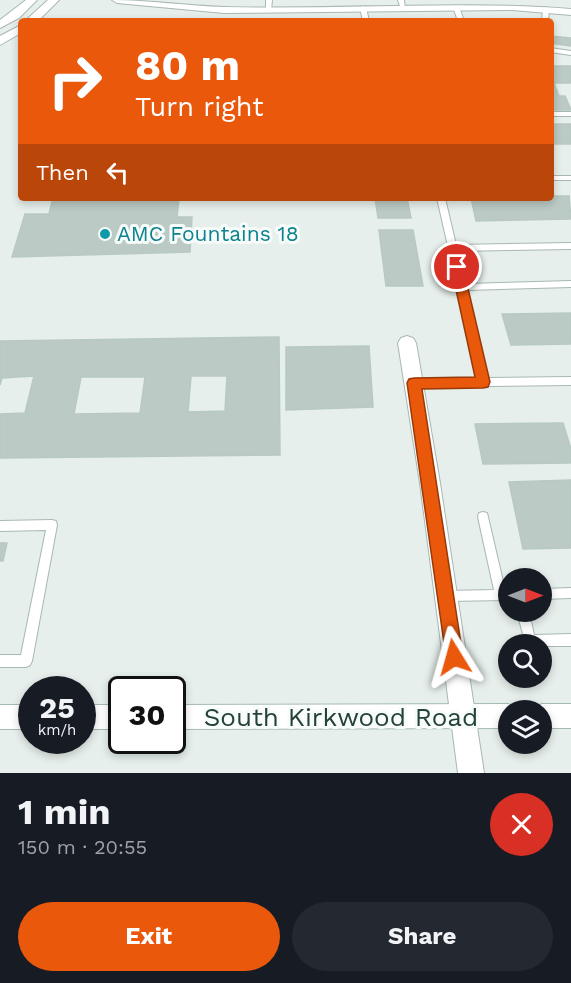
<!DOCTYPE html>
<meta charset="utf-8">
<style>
body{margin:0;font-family:"Work Sans",sans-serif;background:#242831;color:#f1f3f6;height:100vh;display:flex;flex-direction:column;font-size:22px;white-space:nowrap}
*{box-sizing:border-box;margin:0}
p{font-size:20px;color:#9ea1a6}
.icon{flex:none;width:33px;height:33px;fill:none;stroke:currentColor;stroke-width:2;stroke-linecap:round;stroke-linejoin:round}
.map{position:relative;height:773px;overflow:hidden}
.sheet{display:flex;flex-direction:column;background:#171b24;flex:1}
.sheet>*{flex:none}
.banner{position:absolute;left:18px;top:18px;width:536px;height:183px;border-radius:6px;box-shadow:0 3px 9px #0003;background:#ea580c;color:#fff;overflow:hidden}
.needle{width:39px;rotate:90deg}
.buttons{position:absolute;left:498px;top:568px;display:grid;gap:12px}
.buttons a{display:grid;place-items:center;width:54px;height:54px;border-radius:50%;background:#171b24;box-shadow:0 3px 9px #0003;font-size:30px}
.speed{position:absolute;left:18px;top:676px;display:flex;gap:12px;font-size:30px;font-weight:700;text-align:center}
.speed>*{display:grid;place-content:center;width:78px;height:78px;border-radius:50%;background:#171b24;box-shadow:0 3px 9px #0003;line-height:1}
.speed small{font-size:15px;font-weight:400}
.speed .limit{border:3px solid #111;border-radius:9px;background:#fff;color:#111}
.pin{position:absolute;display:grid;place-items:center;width:51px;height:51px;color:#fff;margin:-26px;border:3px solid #fff;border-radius:50%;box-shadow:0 2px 6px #0007}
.me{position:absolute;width:66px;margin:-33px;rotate:352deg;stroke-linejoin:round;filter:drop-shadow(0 0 4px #0008)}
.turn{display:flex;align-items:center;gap:21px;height:126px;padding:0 18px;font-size:27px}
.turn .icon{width:78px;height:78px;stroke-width:2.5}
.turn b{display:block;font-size:42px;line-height:51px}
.then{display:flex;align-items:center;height:57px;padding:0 18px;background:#0003;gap:12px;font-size:22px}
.round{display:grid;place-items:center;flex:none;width:63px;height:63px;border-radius:32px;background:#242831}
.headline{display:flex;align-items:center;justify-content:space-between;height:102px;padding:0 18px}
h1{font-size:36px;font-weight:700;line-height:45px}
.action{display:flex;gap:12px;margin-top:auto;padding:12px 18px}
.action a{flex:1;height:69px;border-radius:36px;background:#ea580c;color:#fff;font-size:24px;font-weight:700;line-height:69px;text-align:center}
.action a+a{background:#242831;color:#f1f3f6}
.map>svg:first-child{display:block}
.building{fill:#bbcac4;stroke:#b8c9c2;stroke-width:1.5;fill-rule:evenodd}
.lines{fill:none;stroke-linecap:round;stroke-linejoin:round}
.service-casing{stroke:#a8b8b2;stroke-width:2}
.minor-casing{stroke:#a8b8b2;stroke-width:2}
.secondary-casing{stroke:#a4bbb3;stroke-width:2}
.service{fill:#fff;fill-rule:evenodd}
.minor{fill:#fff;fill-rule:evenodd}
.secondary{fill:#fff;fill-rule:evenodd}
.route{fill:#ea580c;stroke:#983908;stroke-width:1.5}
.culture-dot{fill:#0f9aa8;stroke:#f7fbf9;stroke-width:2}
.labels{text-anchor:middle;stroke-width:6;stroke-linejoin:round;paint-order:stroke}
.culture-label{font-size:21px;fill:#0d838f;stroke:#f7fbf9;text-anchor:start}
.near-street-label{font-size:26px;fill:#24423a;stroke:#f7fbf9}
</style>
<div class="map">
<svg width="571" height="773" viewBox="0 0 571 773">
<rect width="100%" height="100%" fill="#e6efeb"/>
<path class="building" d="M550,36L571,38V46L550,43Z
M550,66H571V83H554L559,96H565L571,110H550Z
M550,124H571V144H550Z
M550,196H569L571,219L476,221L471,198H550Z
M53,198H179L177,217H192L190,252L12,257L25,214H49Z
M375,198H407L411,218H378Z
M379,230H413L423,286H386Z
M571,313V344L511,345L502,314Z
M279,337L280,455L0,458V414L25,413L34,376L2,378L0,385V341ZM191,376H227L225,411L188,412ZM81,377H145L140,413L74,414Z
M369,346L373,407L286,410V347Z
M563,423L571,449V463L483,464L475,424Z
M571,480V548L523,549L509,482Z
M0,543H7L3,561H0Z"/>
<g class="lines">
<g class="service-casing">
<path id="service" d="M266,0H272L271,11L266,10Z
M398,0H404L405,9H401Z
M456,5L459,7L464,21H458L453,7Z
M363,6L366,8L369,21H363L360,8Z
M546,7L549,9L548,21H542L543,9Z
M550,48L571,51V55L550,52Z
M550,112H571V116H550Z
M550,176H571V180H550Z
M437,198H445L456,245L571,243V249L457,251L465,284L571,281V287L466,290L487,378L571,377V385L414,387L411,386L410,383L411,380L414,379L478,378Z
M483,512L487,513L488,517L505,590H508V600L446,601L442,600L441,596L442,592L446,591L494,590L478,517L479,513Z
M52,520L56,521L57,525L32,661L30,665L26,667H0V655H21L46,530L0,531V521Z
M571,588V598L542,599V589Z
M517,612H529L534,635L571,634V646H542V645H526Z"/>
</g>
<g class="minor-casing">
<path id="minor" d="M26,0H37L19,18L0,28V20Z
M48,0H59L38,21H25Z
M112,0C150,0 187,6 225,7C340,10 456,0 571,9V15L512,10L224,13L117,3Z
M21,25V33L0,45V36Z
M407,336L413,338L416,343L440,483L484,773H458L420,483L398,343L401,338Z"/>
</g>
<g class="secondary-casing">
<path id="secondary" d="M508,704L516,708L518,711H508V728L172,729V705Z
M542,704H571V728H542V711H532L534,708Z
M0,705H32V729H0Z
M82,705H122V729H82Z"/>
</g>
<use href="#service" class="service"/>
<use href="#minor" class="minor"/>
<use href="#secondary" class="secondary"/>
</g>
<path class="route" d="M457,263L463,267L490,382L488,387L483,388L422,389L463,657L460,663L454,665L448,663L446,657L407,383L409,379L414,378L475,377L451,267Z"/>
<circle class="culture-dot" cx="105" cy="234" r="6"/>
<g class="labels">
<g class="culture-label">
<text x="117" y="241">AMC Fountains 18</text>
</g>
<g class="near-street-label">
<text x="341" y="726">South Kirkwood Road</text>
</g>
</g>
</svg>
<div class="buttons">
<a><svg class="needle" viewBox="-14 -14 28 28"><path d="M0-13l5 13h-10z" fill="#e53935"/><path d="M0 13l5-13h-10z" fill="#9ea1a6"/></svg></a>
<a><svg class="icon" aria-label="search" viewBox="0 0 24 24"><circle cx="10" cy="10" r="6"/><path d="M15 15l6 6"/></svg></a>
<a><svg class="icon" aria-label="layers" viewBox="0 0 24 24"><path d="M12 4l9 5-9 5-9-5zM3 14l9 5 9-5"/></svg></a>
</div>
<div class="speed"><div>25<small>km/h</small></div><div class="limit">30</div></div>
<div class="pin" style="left:457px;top:267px;background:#d93025"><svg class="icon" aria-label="arrive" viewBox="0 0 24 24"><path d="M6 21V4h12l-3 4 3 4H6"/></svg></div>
<svg class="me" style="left:454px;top:657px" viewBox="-20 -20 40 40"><path d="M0-17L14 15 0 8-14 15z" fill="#ea580c" stroke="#fff" stroke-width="4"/></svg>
<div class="banner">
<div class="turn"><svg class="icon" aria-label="right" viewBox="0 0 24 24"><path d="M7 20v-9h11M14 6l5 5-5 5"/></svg><div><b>80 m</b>Turn right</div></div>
<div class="then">Then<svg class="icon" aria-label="left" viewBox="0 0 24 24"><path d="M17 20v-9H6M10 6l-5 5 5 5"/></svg></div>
</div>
</div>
<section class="sheet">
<div class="headline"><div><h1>1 min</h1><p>150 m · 20:55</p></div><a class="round" style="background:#d93025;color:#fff"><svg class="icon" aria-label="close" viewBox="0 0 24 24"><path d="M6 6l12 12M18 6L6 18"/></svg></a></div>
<div class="action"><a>Exit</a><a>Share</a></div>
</section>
